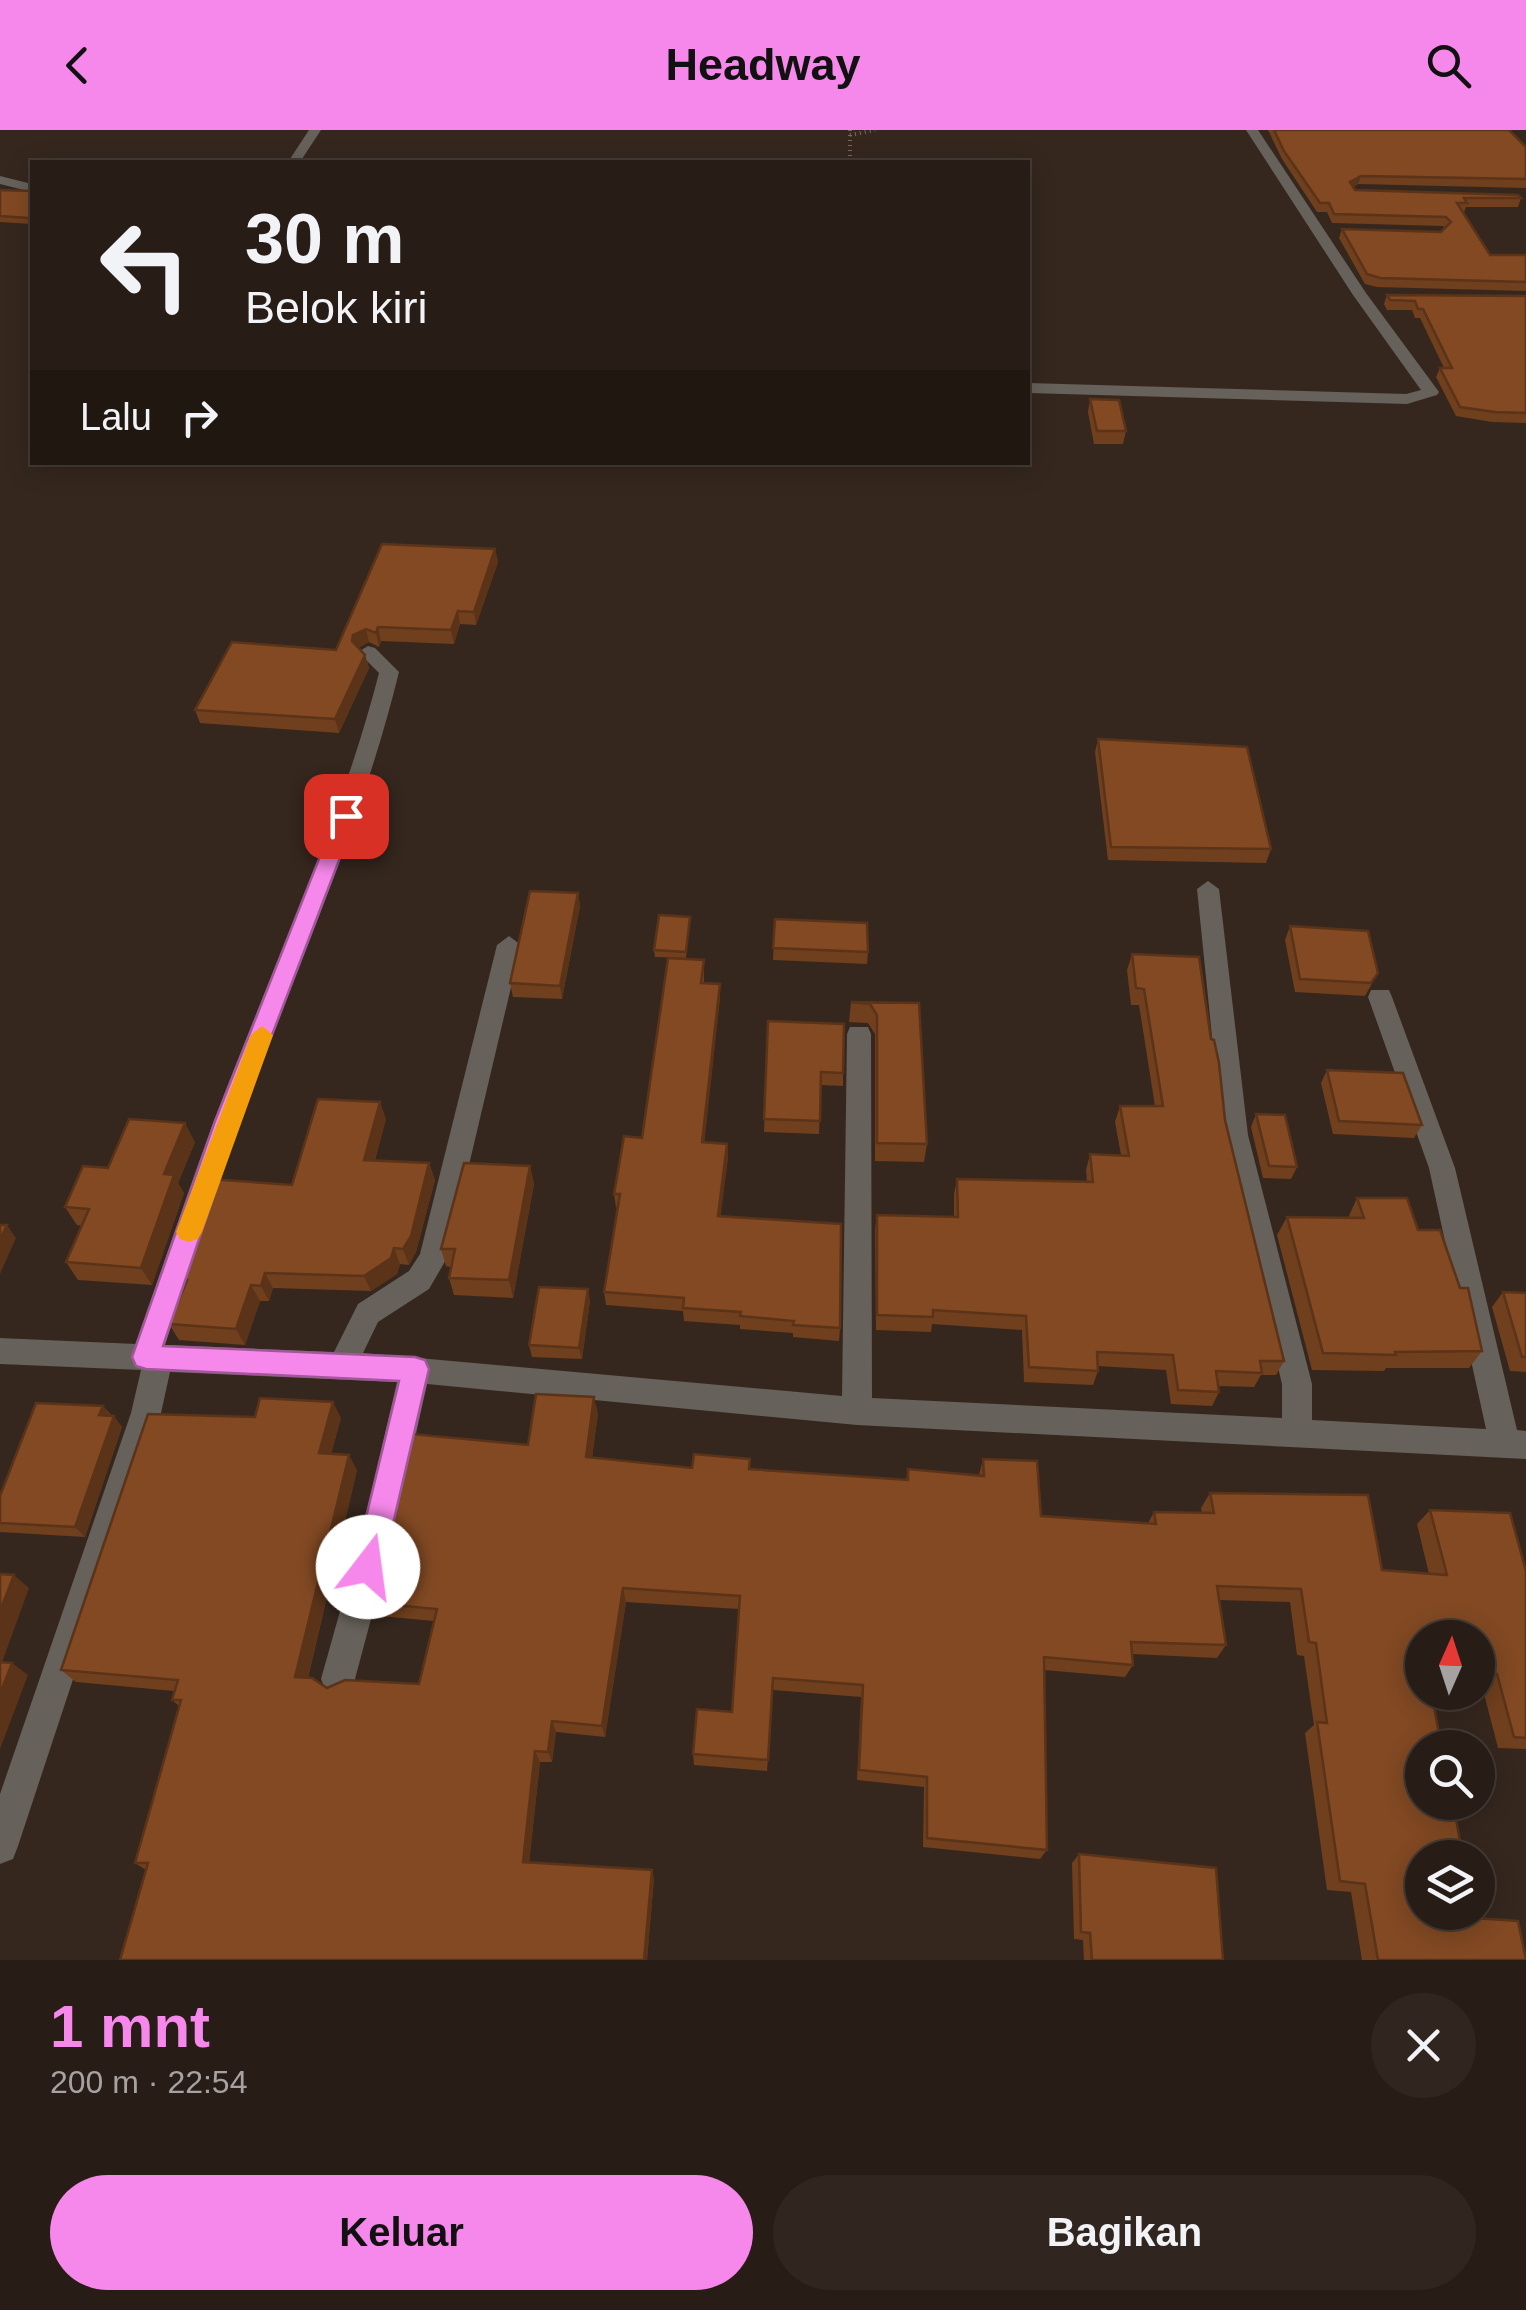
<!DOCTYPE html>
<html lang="id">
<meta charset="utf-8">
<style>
body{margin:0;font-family:Arial,sans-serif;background:#30261f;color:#f1f3f6;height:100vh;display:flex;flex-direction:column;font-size:38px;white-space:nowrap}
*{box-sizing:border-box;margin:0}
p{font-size:32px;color:#a5a2a1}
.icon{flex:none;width:55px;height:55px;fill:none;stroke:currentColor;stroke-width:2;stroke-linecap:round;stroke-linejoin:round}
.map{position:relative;height:1830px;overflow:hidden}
.sheet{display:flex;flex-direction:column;background:#281d16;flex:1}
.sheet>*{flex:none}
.guide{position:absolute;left:30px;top:30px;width:1000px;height:305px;border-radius:0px;box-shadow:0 5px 25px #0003,0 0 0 2px #443b35;background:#281d16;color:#f1f3f6;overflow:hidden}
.needle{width:65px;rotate:3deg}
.tools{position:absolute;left:1405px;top:1490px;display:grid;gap:20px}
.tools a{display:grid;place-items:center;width:90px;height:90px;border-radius:50%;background:#281d16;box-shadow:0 5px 25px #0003,0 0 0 2px #443b35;font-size:50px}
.pin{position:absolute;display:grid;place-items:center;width:85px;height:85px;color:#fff;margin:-42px;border-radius:20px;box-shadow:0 5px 15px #0006}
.me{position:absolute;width:110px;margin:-55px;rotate:15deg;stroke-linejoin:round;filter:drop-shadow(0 0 8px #0008)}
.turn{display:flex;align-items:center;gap:35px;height:210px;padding:0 50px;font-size:45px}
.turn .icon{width:130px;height:130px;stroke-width:2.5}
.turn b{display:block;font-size:70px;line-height:85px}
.then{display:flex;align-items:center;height:95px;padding:0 50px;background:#0003;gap:20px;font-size:38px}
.round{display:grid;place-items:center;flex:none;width:105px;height:105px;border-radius:52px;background:#30261f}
.summary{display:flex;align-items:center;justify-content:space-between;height:170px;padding:0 50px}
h1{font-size:60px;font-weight:700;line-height:75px;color:#f788eb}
.cta{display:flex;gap:20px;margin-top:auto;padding:20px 50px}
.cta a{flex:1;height:115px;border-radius:60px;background:#f788eb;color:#111;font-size:40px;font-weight:700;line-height:115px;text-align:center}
.cta a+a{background:#30261f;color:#f1f3f6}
header{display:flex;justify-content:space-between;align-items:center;height:130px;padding:0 50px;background:#f788eb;color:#111;font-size:45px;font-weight:700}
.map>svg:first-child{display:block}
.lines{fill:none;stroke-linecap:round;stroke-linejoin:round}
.path{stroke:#756961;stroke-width:4;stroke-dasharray:1 4;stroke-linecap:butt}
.minor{fill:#66615a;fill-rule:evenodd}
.wall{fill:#703f1e}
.shaded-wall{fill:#5b3318}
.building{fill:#824923;stroke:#5b3318;stroke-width:2.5}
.route{fill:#f788eb;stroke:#a15899;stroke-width:2.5}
.slow{fill:#f59e0b}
</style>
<header><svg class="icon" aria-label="back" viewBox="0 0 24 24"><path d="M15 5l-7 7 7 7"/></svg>Headway<svg class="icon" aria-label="search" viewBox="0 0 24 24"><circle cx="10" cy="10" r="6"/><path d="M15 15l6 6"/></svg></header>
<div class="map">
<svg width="1526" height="1830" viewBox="0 0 1526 1830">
<rect width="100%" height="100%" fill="#35271e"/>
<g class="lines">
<path class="path" d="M850,0V32
M850,5L875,0"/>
<path class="minor" d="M309,0H321L300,32H288Z
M1246,0H1258L1366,163L1439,262L1437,265L1407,274L1028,263V253L1406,264L1421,260L1353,165Z
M0,46L32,54V62L0,54Z
M368,516L375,518L399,542C361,698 294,842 240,992C213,1066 190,1141 165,1215L334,1222L358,1174L409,1141L420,1124L497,815L509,806L521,815L447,1128L429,1159L378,1192L363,1223L842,1266L847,904L850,897H868L871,904L872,1268L1282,1288V1254L1222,1005L1197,759L1208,751L1219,759L1248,1005L1312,1254V1290L1486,1299L1429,1038L1368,867L1371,860H1389L1392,867L1455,1038L1517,1300L1526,1301V1329L857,1295L427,1254L395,1399L355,1549L350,1561L338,1566L326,1561L321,1549L363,1399L397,1252L170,1242L161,1283L18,1716L13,1729L0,1734V1664L131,1283L141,1240L0,1234V1208L136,1214C162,1140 186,1065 214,991C270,842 339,699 379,543L358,522Z"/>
</g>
<path class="wall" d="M1268,0H1509L1526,17V58L1358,54L1353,57L1355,60L1521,68L1518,77H1466L1464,82H1462L1490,125H1526V161L1377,157L1365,154L1339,108L1342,99L1441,102L1445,98L1443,96L1332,93L1327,82H1317L1282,29Z
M0,60L32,61L31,94L0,92Z
M1387,165L1526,166V293L1492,292L1456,286L1436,247L1440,238H1444L1420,188H1415L1412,180H1387L1384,174Z
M1090,269L1126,301L1123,314H1094L1088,282Z
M382,414L495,419L498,432L476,495L460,494L454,514L381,511L379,517L369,512L358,518L365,525L369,538L339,603L200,593L195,580L336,520Z
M1098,609L1271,719L1266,733L1108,730L1095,622Z
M578,763L580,776L562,869L513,867L510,853Z
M690,787L686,828L655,827L654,820Z
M775,789L868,822L867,834L773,830Z
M1290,796L1378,843L1365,866L1295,862L1285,810Z
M1132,824L1211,909L1225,990L1284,1231L1276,1245H1261L1254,1257L1218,1256L1219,1262L1212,1276L1171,1274L1166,1240L1098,1236V1241L1093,1255L1024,1252L1022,1200L932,1194L931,1202L876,1200L875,1100L877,1085L954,1087V1064L957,1049L1087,1051L1086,1040L1090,1024L1121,1025L1115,992L1120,976H1155L1139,875H1131L1127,840Z
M704,830V853L720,868L704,1012L727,1014L728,1028L720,1086L840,1198L839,1211L793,1207V1203L740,1199V1195L684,1191L683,1181L606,1175L604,1162L618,1078L616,1077L614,1064L642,1008Z
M851,872L919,873L927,1014L924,1032L875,1031V904L868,893L849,892Z
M768,891L843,943V956L821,955L819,1004L764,1002Z
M1327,940L1422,995L1414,1008L1333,1004L1321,953Z
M1256,984L1297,1037L1291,1049L1263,1048L1251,997Z
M386,989L375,1030L429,1033L435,1050L416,1122L409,1135L400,1134L397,1144L371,1161L273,1158L269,1171H260L245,1215L179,1210L169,1194L183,1161L176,1150L292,1055Z
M195,1012L178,1053L184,1063L152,1155L78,1150L66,1132L82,1096L77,1095L65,1077L108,1038Z
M530,1036L534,1054L513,1168L454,1165L449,1148L451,1137L446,1136L441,1119Z
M1357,1068L1418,1100L1482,1221L1469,1238H1386L1384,1241L1312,1240L1277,1105L1287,1087L1348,1088Z
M1503,1162L1526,1163V1242L1510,1241L1492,1177Z
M590,1171L582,1229L532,1227L529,1215Z
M103,1276L122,1297L85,1407L0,1402V1366Z
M598,1283L592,1328L692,1338L750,1329V1339L906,1350L908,1339L979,1345L983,1329L1041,1386L1148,1393L1154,1382L1202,1383L1201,1378L1210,1363L1382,1440L1429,1444L1417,1394L1430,1380L1526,1441V1619L1498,1618L1482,1556L1478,1555V1508H1422V1562L1475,1788L1526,1830H1362L1351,1762L1327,1760L1305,1603L1314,1595L1304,1526L1297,1525L1290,1472L1219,1470L1226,1515L1217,1528L1132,1524L1133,1535L1125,1547L1044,1540L1047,1720L1040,1729L923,1717L924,1657L857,1650L861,1567L773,1560L767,1641L694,1635L693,1624L732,1582L739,1479L626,1472L605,1607L556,1602L552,1632H540L529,1733L654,1748L647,1830H120L146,1740L135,1733L179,1576L172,1570L174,1561L76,1552L61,1540L255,1287L341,1288L331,1324L357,1340L308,1548L327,1558L419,1554L434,1491L380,1486L372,1473L528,1315Z
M1079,1724L1223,1830H1084L1083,1810L1074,1809L1072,1733Z"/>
<path class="shaded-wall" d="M1361,46L1358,54L1347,61L1350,52Z
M495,419L498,432L476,495L474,482Z
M458,481L460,494L454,514L451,500Z
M378,497L381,511L379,517L376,503Z
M366,499L369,512L356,519L352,511L353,505Z
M365,525L369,538L339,603L335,589Z
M578,763L580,776L562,869L560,856Z
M720,854V868L703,1026L702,1012Z
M380,972L386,989L370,1046L364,1030Z
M185,993L195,1012L178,1053L184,1063L152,1155L141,1138L164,1044Z
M727,1014L728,1028L719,1099L718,1086Z
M429,1033L435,1050L416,1122L409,1135L403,1119Z
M530,1036L534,1054L513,1168L509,1150Z
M7,1095L16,1108L0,1144V1110Z
M394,1118L400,1134L397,1144L371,1161L364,1146Z
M265,1143L273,1158L269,1171L261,1156Z
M251,1155L260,1171L245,1215L236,1199Z
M588,1159L590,1171L582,1229L579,1218Z
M594,1267L598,1283L590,1342L586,1327Z
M333,1272L341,1288L327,1338L319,1323Z
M103,1276L111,1287L99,1285Z
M114,1286L122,1297L85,1407L75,1397Z
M349,1325L357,1340L305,1559L295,1547Z
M14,1445L29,1458L0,1538V1481Z
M623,1458L626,1472L605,1607L602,1596Z
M12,1533L28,1545L0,1619V1564Z
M552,1591L556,1602L552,1632L548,1622Z
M535,1621L540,1632L528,1741L523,1732Z
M652,1740L654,1748L647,1830H644Z"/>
<path class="building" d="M1274,0H1509L1526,17V49L1361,46L1350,52L1355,60L1518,65L1521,68H1464L1467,73H1457L1490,125H1526V152L1380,148L1367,144L1342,99L1441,102L1451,92L1446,87L1334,84L1329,73H1320L1284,21Z
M0,60L32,61V84L29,88L0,86Z
M1387,165L1526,166V283L1495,282L1460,277L1440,238H1452L1423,179H1418L1415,171L1390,170Z
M1090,269L1119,270L1126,301H1097Z
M382,414L495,419L474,482L458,481L451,500L378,497L376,503L366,499L353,505L352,511L365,525L335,589L195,580L232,512L336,520Z
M1098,609L1247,617L1271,719L1111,717Z
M530,761L578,763L560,856L510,853Z
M659,785L690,787L686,822L654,820Z
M775,789L867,793L868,822L773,818Z
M1290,796L1368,801L1378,843L1371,853L1300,849Z
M1132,824L1199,827L1211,909L1214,910L1219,933L1225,990L1284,1231H1260L1262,1243L1216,1241L1219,1262L1178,1260L1173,1225L1097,1222L1098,1241L1029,1237L1026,1186L933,1180V1187L877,1185V1085L958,1087L957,1049L1093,1052L1090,1024L1129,1026L1120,976H1163L1144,859L1136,858Z
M668,828L704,830L701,853L720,854L702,1012L727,1014L718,1086L841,1094L840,1198L793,1195L794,1191L740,1186L741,1182L683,1178L684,1168L604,1162L620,1064H614L624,1006L642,1008Z
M851,872L919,873L927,1014L877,1013V885L870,874Z
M768,891L844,894L843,943L821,942L820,991L764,989Z
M1327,940L1403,943L1422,995L1339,991Z
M318,969L380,972L364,1030L429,1033L411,1106L403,1119L394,1118L391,1128L364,1146L265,1143L261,1156L251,1155L236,1199L169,1194L187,1150H176L210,1049L292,1055Z
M1256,984L1285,985L1297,1037L1269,1036Z
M129,989L185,993L164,1044L174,1045L141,1138L66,1132L89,1079L65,1077L83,1036L108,1038Z
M464,1033L530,1036L509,1150L449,1148L455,1119H441Z
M1357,1068H1407L1418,1100H1440L1460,1158H1468L1482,1221L1395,1222L1396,1225L1323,1223L1287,1087L1364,1088Z
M0,1095H7L0,1110Z
M539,1157L588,1159L579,1218L529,1215Z
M1503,1162L1526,1163V1227H1522Z
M536,1264L594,1267L586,1327L692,1338L694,1324L750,1329L749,1339L908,1350V1339L984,1346L983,1329L1037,1331L1041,1386L1156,1394L1154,1382L1214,1383L1210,1363L1368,1365L1382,1440L1447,1445L1430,1380L1510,1383L1526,1441V1608L1514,1607L1497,1544L1478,1543V1508H1422V1562H1431L1442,1618H1422V1672H1453L1463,1728H1422V1782H1474L1475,1788L1518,1791L1526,1830H1378L1365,1754L1340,1751L1317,1592L1327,1593L1316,1513L1309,1512L1301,1459L1217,1456L1226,1515L1131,1512L1133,1535L1044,1527L1047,1720L927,1708V1647L859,1640L863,1555L773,1548L768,1630L693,1624L697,1579L732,1582L740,1466L623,1458L602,1596L552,1591L548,1622L535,1621L523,1732L652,1740L644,1830H120L148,1733H135L181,1570H172L178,1550L61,1540L148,1284L255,1287L260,1268L333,1272L319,1323L349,1325L295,1547L312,1548L327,1558L345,1550L419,1554L437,1479L372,1473L412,1304L528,1315Z
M36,1273L103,1276L99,1285L114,1286L75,1397L0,1393V1366Z
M0,1444L14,1445L0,1481Z
M0,1532L12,1533L0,1564Z
M1079,1724L1216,1738L1223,1830H1092L1090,1803L1081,1802Z"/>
<path class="route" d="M346,680L356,686L239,991L163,1216L415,1227L425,1230L429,1239L383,1437L379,1447L368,1451L358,1447L354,1437L399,1251L146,1239L136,1236L132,1227L215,991L336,686Z"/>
<path class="slow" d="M262,896L273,905L202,1102L198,1109L189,1112L180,1109L176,1102L251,905Z"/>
</svg>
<div class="tools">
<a><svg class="needle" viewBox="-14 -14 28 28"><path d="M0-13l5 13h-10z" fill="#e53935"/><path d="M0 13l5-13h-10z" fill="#a5a2a1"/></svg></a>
<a><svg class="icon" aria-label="search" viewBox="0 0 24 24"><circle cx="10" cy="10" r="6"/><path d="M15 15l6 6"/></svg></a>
<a><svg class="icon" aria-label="layers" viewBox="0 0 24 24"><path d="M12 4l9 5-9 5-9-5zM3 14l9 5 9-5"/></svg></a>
</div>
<div class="pin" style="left:346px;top:686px;background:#d93025"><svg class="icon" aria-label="arrive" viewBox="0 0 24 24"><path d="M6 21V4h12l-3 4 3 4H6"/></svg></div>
<svg class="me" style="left:368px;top:1437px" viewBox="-20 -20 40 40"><circle r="19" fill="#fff"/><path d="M0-13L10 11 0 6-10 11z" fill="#f788eb"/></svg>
<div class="guide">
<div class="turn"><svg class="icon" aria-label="left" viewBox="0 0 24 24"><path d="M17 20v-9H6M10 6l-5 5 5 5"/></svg><div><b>30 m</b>Belok kiri</div></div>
<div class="then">Lalu<svg class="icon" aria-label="right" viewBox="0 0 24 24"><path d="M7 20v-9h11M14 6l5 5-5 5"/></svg></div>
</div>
</div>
<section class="sheet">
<div class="summary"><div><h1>1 mnt</h1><p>200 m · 22:54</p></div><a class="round"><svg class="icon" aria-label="close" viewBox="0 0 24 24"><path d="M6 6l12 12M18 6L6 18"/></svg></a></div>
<div class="cta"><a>Keluar</a><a>Bagikan</a></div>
</section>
